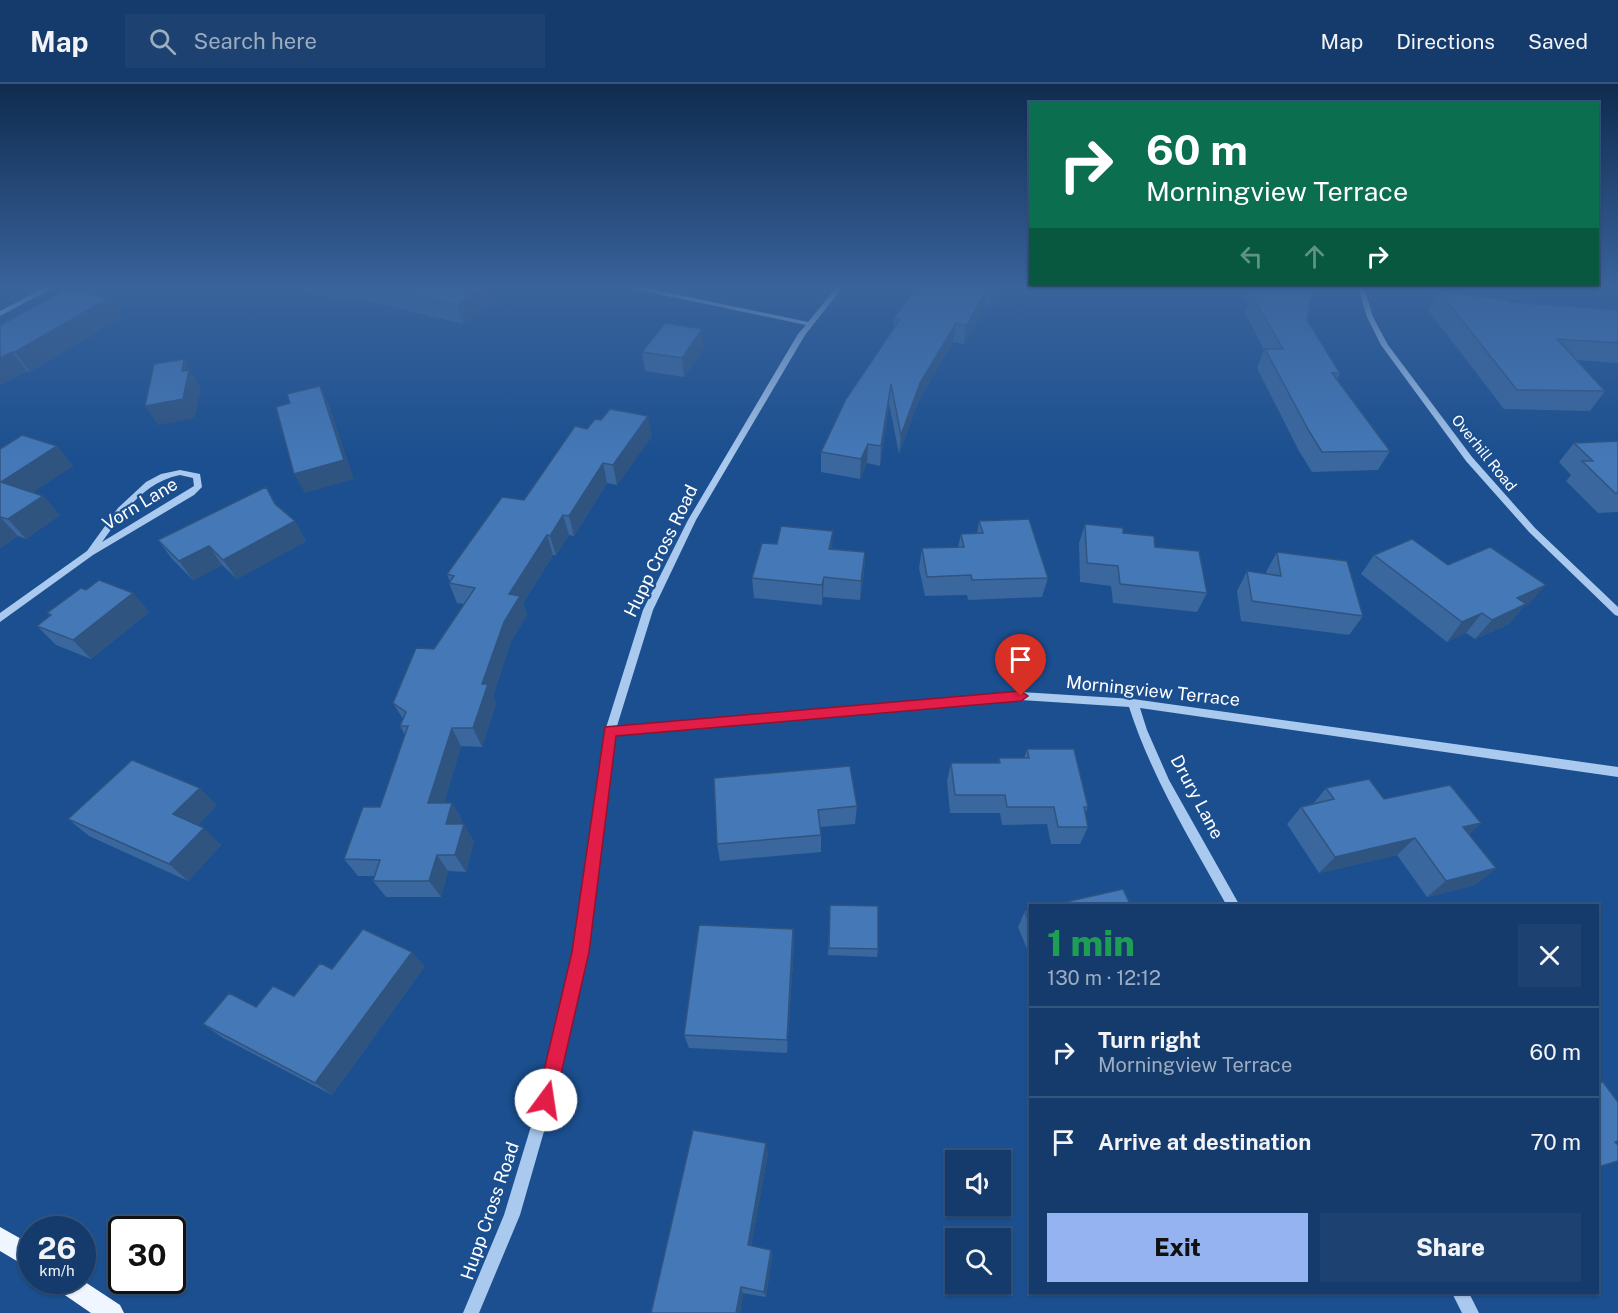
<!DOCTYPE html>
<meta charset="utf-8">
<style>
body{margin:0;font-family:"Public Sans",sans-serif;background:#1d4271;color:#f1f3f6;height:100vh;display:flex;flex-direction:column;font-size:22px;white-space:nowrap}
*{box-sizing:border-box;margin:0}
p{font-size:20px;color:#9dadc1}
.icon{flex:none;width:33px;height:33px;fill:none;stroke:currentColor;stroke-width:2;stroke-linecap:round;stroke-linejoin:round}
.map{position:relative;flex:1;overflow:hidden}
.drawer{position:absolute;left:1029px;top:820px;width:570px;height:390px;display:flex;flex-direction:column;background:#143b6b;border-radius:0px;box-shadow:0 2px 4px #0004,0 0 0 2px #33557e}
.drawer>*{flex:none}
.hud{position:absolute;left:1029px;top:18px;width:570px;height:183px;border-radius:0px;box-shadow:0 2px 4px #0004,0 0 0 2px #33557e;background:#0b6e4f;color:#fff;overflow:hidden}
.buttons{position:absolute;left:945px;top:1066px;display:grid;gap:12px}
.buttons a{display:grid;place-items:center;width:66px;height:66px;border-radius:0px;background:#143b6b;box-shadow:0 2px 4px #0004,0 0 0 2px #33557e;font-size:30px}
.speed{position:absolute;left:18px;top:1132px;display:flex;gap:12px;font-size:30px;font-weight:700;text-align:center}
.speed>*{display:grid;place-content:center;width:78px;height:78px;border-radius:50%;background:#143b6b;box-shadow:0 2px 4px #0004,0 0 0 2px #33557e;line-height:1}
.speed small{font-size:15px;font-weight:400}
.speed .limit{border:3px solid #111;border-radius:9px;background:#fff;color:#111}
.pin{position:absolute;display:grid;place-items:center;width:51px;height:51px;color:#fff;margin:-62px -26px;border-radius:50% 50% 50% 0;rotate:-45deg;box-shadow:0 0 6px #0007}
.pin .icon{rotate:45deg}
.me{position:absolute;width:66px;margin:-33px;rotate:14deg;stroke-linejoin:round;filter:drop-shadow(0 0 4px #0008)}
.turn{display:flex;align-items:center;gap:21px;height:126px;padding:0 18px;font-size:27px}
.turn .icon{width:78px;height:78px;stroke-width:2.5}
.turn b{display:block;font-size:42px;line-height:51px}
.lanes{display:flex;align-items:center;height:57px;padding:0 18px;background:#0003;justify-content:center;gap:30px;direction:ltr}
.lanes .off{opacity:.35}
.round{display:grid;place-items:center;flex:none;width:63px;height:63px;border-radius:0px;background:#1d4271}
.overview{display:flex;align-items:center;justify-content:space-between;height:102px;padding:0 18px}
h1{font-size:36px;font-weight:800;line-height:45px;color:#1e9e55}
.action{display:flex;gap:12px;margin-top:auto;padding:12px 18px}
.action a{flex:1;height:69px;border-radius:0px;background:#95b2f1;color:#111;font-size:24px;font-weight:800;line-height:69px;text-align:center}
.action a+a{background:#1d4271;color:#f1f3f6}
ul{padding:0;list-style:none}
li{display:flex;align-items:center;gap:18px;height:90px;padding:0 18px;border-top:2px solid #33557e}
li div{flex:1}
li b{display:block;font-size:22px}
li em{font-style:normal}
header{display:flex;align-items:center;gap:36px;box-sizing:border-box;height:84px;padding:0 30px;background:#143b6b;border-bottom:2px solid #33557e}
header strong{font-size:28px}
nav{display:flex;gap:33px;margin-inline-start:auto;font-size:21px}
.search{width:420px;height:54px;background:#1d4271;display:flex;align-items:center;gap:15px;box-sizing:border-box;padding:0 21px;border-radius:0px;color:#9dadc1;font-size:22px}
.map>svg:first-child{display:block}
.lines{fill:none;stroke-linecap:round;stroke-linejoin:round}
.minor{fill:#a9c9ee;fill-rule:evenodd}
.major{fill:#f0f6ff;fill-rule:evenodd}
.wall{fill:#3a679d}
.shaded-wall{fill:#305480}
.building{fill:#4478b7;stroke:#305480;stroke-width:1.5}
.route{fill:#e11d48;stroke:#92132f;stroke-width:1.5}
.labels{text-anchor:middle;stroke-width:4.5;stroke-linejoin:round;paint-order:stroke}
.far-street-label{font-size:15px;fill:#fff;stroke:#1b4f8f}
.street-label{font-size:18px;fill:#fff;stroke:#1b4f8f}
</style>
<header>
<strong>Map</strong>
<div class="search"><svg class="icon" aria-label="search" viewBox="0 0 24 24"><circle cx="10" cy="10" r="6"/><path d="M15 15l6 6"/></svg>Search here</div>
<nav><a>Map</a><a>Directions</a><a>Saved</a></nav>
</header>
<div class="map">
<svg width="1618" height="1229" viewBox="0 0 1618 1229">
<rect width="100%" height="100%" fill="#1b4f8f"/>
<g class="lines">
<path class="minor" d="M46,203H54L0,232V227Z
M630,203H641L808,238L837,203H843L805,251L696,436L653,526L617,642L1021,608L1133,615L1618,683V693L1140,624L1147,646L1169,696L1240,822H1227C1191,757 1152,694 1129,623L1021,616L615,651L586,868L574,933L553,1016L520,1131L479,1229H463L504,1131L539,1016L560,933L574,868L605,647L643,526L688,436L798,250L806,241L633,205Z
M1358,203H1364L1373,233L1388,261L1472,373L1535,444L1618,523V532L1615,531L1529,448L1466,377L1381,261L1367,233Z
M180,386L200,390L202,403L194,411L93,471L0,538V529L87,467L118,424L146,398L161,390ZM180,391L193,394L194,402L102,458C123,429 144,398 180,391Z
M1452,1209H1469L1479,1229H1462Z"/>
<path class="major" d="M0,1143L32,1161V1186L0,1167Z
M82,1196L120,1221L124,1229H91L56,1205L53,1197Z"/>
</g>
<path class="wall" d="M284,203H489L493,216L463,240L348,212L341,216Z
M916,203H1003L990,222L986,221L964,260L953,258L918,318L899,370L889,319L880,382L867,379L860,395L821,388V368L893,246L894,234Z
M1248,203H1313L1307,236L1340,289L1337,296L1390,367L1378,386L1312,388L1299,367L1257,284L1264,266L1245,229L1248,218L1244,217Z
M1439,207L1509,218L1618,226V279L1577,276L1605,307L1590,327L1504,325L1428,226Z
M109,214L121,233L30,288L27,287L0,301V241Z
M704,264L684,293L645,287L642,268Z
M601,336L652,352L617,401L607,399L574,452L569,451L556,471H553L523,519L527,531L511,557L493,612L496,619L482,663L461,662L444,719H452L462,736L461,740L474,757L466,788L448,787L441,813H386L373,797L375,792H358L344,775L380,723L405,651L400,642L403,635L393,619L434,565L464,520L457,519L449,499L450,498L447,490L524,416L587,345Z
M1618,357V428L1598,429L1566,397L1571,391L1559,378L1574,359Z
M57,362L73,382L32,408L43,412L60,431L26,455L18,452L0,464V365Z
M278,422L295,437L306,457L237,495L222,481L193,496L172,475L158,456Z
M979,437L1048,494L1042,513L968,516L967,511L925,512L919,484L922,464L958,463L961,450H977Z
M1085,440L1123,449L1155,463L1207,509L1197,528L1113,519L1111,502L1080,498L1079,459Z
M832,465L865,468L864,488L860,516L823,513L822,521L754,514L752,494Z
M1277,468L1363,532L1349,551L1241,537L1237,507L1247,487L1267,490L1266,488Z
M1374,471L1448,481L1528,521L1524,522L1509,540L1475,555L1466,549L1447,558L1361,490Z
M86,506L133,509L149,528L91,575L56,561L37,542L50,532L47,529Z
M1027,665L1088,723L1085,729L1088,743L1080,760H1051L1047,740L1002,741L1000,729H950L947,697L951,679H998L999,674H1024Z
M714,694L857,722L855,740L820,743L821,751V768L720,777L717,760Z
M1326,704L1384,715L1481,739L1469,750L1496,784L1475,801L1427,813L1397,771L1319,789L1287,740L1301,723L1313,720Z
M217,721L198,741L221,761L188,797L89,752L68,735Z
M830,821L878,865L877,873L828,871Z
M1030,826V869L1029,870L1018,843L1025,827Z
M793,845L794,861L787,969L689,964L684,951Z
M425,882L332,1011L223,954L203,940L256,923L294,912L332,885Z
M768,1069L751,1162L771,1166L772,1172L766,1213L743,1209L740,1229H651Z"/>
<path class="shaded-wall" d="M335,203H344L348,212L341,216Z
M481,203H489L493,216L463,240L457,221Z
M989,203L986,221L964,260L966,242Z
M993,203H1003L990,222Z
M109,214L121,233L30,288L15,268Z
M956,239L953,258L918,318L899,370L901,351L920,299Z
M702,245L704,264L684,293L682,274Z
M12,268L27,287L0,301V274Z
M184,275L201,305L195,334L158,341L145,322L182,287Z
M891,300L889,319L880,382L881,362Z
M320,302L329,321L354,395L305,409L294,390Z
M648,332L652,352L617,401L613,381Z
M868,360L867,379L860,395L861,375Z
M57,362L73,382L18,418L1,398Z
M603,379L607,399L574,452L569,432Z
M43,412L60,431L26,455L8,435Z
M563,431L569,451L556,471L550,452Z
M0,433L18,452L0,464Z
M295,437L306,457L237,495L223,476Z
M833,447L832,467L829,465Z
M547,451L553,471L523,519L527,531L511,557L493,612L496,619L482,663L473,644L482,600L504,538L509,510Z
M209,462L222,481L193,496L179,477Z
M865,468L864,488L860,516L861,497Z
M824,493L823,513L822,521V501Z
M1546,501L1528,521L1524,522L1509,540L1475,555L1492,536L1517,514Z
M133,509L149,528L91,575L73,556Z
M1482,529L1466,549L1447,558L1462,538Z
M452,644L461,662L439,737L428,719Z
M200,704L217,721L191,748L173,730Z
M452,719L462,736L456,757L446,740Z
M1481,739L1462,756L1463,743Z
M464,740L474,757L466,788L455,771Z
M204,744L221,761L188,797L169,780Z
M1415,754L1397,771L1319,789L1335,773Z
M437,771L448,787L441,813L429,797Z
M1496,784L1475,801L1427,813L1446,797Z
M793,845L794,861L787,969V956Z
M412,868L425,882L332,1011L315,999Z
M766,1059L768,1069L750,1168L748,1161Z
M771,1166L772,1172L766,1213L764,1208Z
M741,1203L743,1209L740,1229H736Z"/>
<path class="building" d="M379,203H481L457,221Z
M916,203H989L966,242L956,239L920,299L901,351L891,300L881,362L868,360L861,375L821,368L846,315L900,235L894,234Z
M1254,203H1313L1307,236L1340,289H1332L1390,367L1322,368L1309,347L1265,265H1283L1252,211Z
M67,205L109,214L15,268H12L0,274V241Z
M1439,207L1508,216L1509,218L1618,226V259L1557,255L1605,307L1517,306Z
M665,239L702,245L682,274L642,268Z
M184,275L182,287L189,286L183,315L145,322L154,280Z
M320,302L344,376L294,390L276,323L290,319L287,310Z
M610,325L648,332L613,381L603,379L569,432L563,431L550,452L547,451L509,510L520,512L504,538L482,600H488L473,644H452L428,719H452L446,740H464L455,771H437L429,797H373L380,776L344,775L363,723H380L408,642H400L406,628L393,619L416,564L434,565L475,504L449,499L454,492L447,490L502,413L524,416L575,342L587,345L595,335L601,336Z
M22,351L57,362L1,398L43,412L8,435L0,433V365Z
M1618,357V409H1615L1582,377H1593L1574,359Z
M266,403L275,420L295,437L223,476L209,462L179,477L158,456Z
M1029,435L1048,494L972,496L971,491L927,493L922,464L964,463L961,450L983,449L979,437Z
M1085,440L1123,444V449L1154,452L1155,463L1199,467L1207,509L1120,500L1118,482L1087,479Z
M781,442L833,447L829,465L865,468L861,497L824,493L822,501L752,494L762,459L777,460Z
M1412,455L1448,481L1490,463L1546,501L1517,514L1526,520L1492,536L1482,529L1462,538L1374,471Z
M1277,468L1347,477L1363,532L1252,517L1247,487L1281,492Z
M99,496L133,509L73,556L37,542L51,531L47,529L81,504L86,506Z
M1027,665H1074L1088,723H1084L1088,743H1058L1054,723H1007L1005,711H955L951,679H1000L999,674H1029Z
M132,676L200,704L173,730L204,744L169,780L68,735Z
M850,682L857,722L818,726L821,751L717,760L714,694Z
M1369,695L1384,715L1450,701L1481,739L1463,743L1496,784L1446,797L1415,754L1335,773L1301,723L1334,715L1326,704Z
M1123,805L1131,822H1048Z
M830,821L878,822V865L829,864Z
M1030,826V841L1025,827Z
M699,841L793,845L787,956L684,951Z
M363,845L412,868L315,999L203,940L229,909L256,923L273,902L294,912L320,879L332,885Z
M1603,998L1618,1018V1057L1615,1058L1618,1061V1077L1598,1083V999Z
M693,1046L766,1059L748,1161L771,1166L764,1208L741,1203L736,1229H651Z"/>
<linearGradient id="sky" x2="0" y2="1"><stop stop-color="#0f2b4f"/><stop offset="0.54" stop-color="#39639b"/><stop offset="1" stop-color="#39639b" stop-opacity="0"/></linearGradient>
<rect width="1618" height="375" fill="url(#sky)"/>
<path class="route" d="M1021,607L1028,612L1021,617L616,652L589,868L555,1016L553,1022L546,1025L539,1022L537,1016L572,868L605,643Z"/>
<g class="labels">
<g class="far-street-label">
<text transform="translate(1484 369) rotate(51)" y="5">Overhill Road</text>
</g>
<g class="street-label">
<text transform="translate(140 420) rotate(-31)" y="6">Vorn Lane</text>
<text transform="translate(661 467) rotate(-64)" y="6">Hupp Cross Road</text>
<text transform="translate(1153 607) rotate(6)" y="6">Morningview Terrace</text>
<text transform="translate(1197 713) rotate(62)" y="6">Drury Lane</text>
<text transform="translate(490 1127) rotate(-71)" y="6">Hupp Cross Road</text>
</g>
</g>
</svg>
<div class="buttons">
<a><svg class="icon" aria-label="sound" viewBox="0 0 24 24"><path d="M4 9h4l5-4v14l-5-4H4zM17 9q2 3 0 6"/></svg></a>
<a><svg class="icon" aria-label="search" viewBox="0 0 24 24"><circle cx="10" cy="10" r="6"/><path d="M15 15l6 6"/></svg></a>
</div>
<div class="speed"><div>26<small>km/h</small></div><div class="limit">30</div></div>
<div class="pin" style="left:1021px;top:612px;background:#d93025"><svg class="icon" aria-label="arrive" viewBox="0 0 24 24"><path d="M6 21V4h12l-3 4 3 4H6"/></svg></div>
<svg class="me" style="left:546px;top:1016px" viewBox="-20 -20 40 40"><circle r="19" fill="#fff"/><path d="M0-13L10 11 0 6-10 11z" fill="#e11d48"/></svg>
<div class="hud">
<div class="turn"><svg class="icon" aria-label="right" viewBox="0 0 24 24"><path d="M7 20v-9h11M14 6l5 5-5 5"/></svg><div><b>60 m</b>Morningview Terrace</div></div>
<div class="lanes"><svg class="icon off" aria-label="left" viewBox="0 0 24 24"><path d="M17 20v-9H6M10 6l-5 5 5 5"/></svg><svg class="icon off" aria-label="ahead" viewBox="0 0 24 24"><path d="M12 20V5M6 11l6-6 6 6"/></svg><svg class="icon" aria-label="right" viewBox="0 0 24 24"><path d="M7 20v-9h11M14 6l5 5-5 5"/></svg></div>
</div>
<section class="drawer">
<div class="overview"><div><h1>1 min</h1><p>130 m · 12:12</p></div><a class="round"><svg class="icon" aria-label="close" viewBox="0 0 24 24"><path d="M6 6l12 12M18 6L6 18"/></svg></a></div>
<ul>
<li><svg class="icon" aria-label="right" viewBox="0 0 24 24"><path d="M7 20v-9h11M14 6l5 5-5 5"/></svg><div><b>Turn right</b><p>Morningview Terrace</p></div><em>60 m</em></li>
<li><svg class="icon" aria-label="arrive" viewBox="0 0 24 24"><path d="M6 21V4h12l-3 4 3 4H6"/></svg><div><b>Arrive at destination</b></div><em>70 m</em></li>
</ul>
<div class="action"><a>Exit</a><a>Share</a></div>
</section>
</div>
